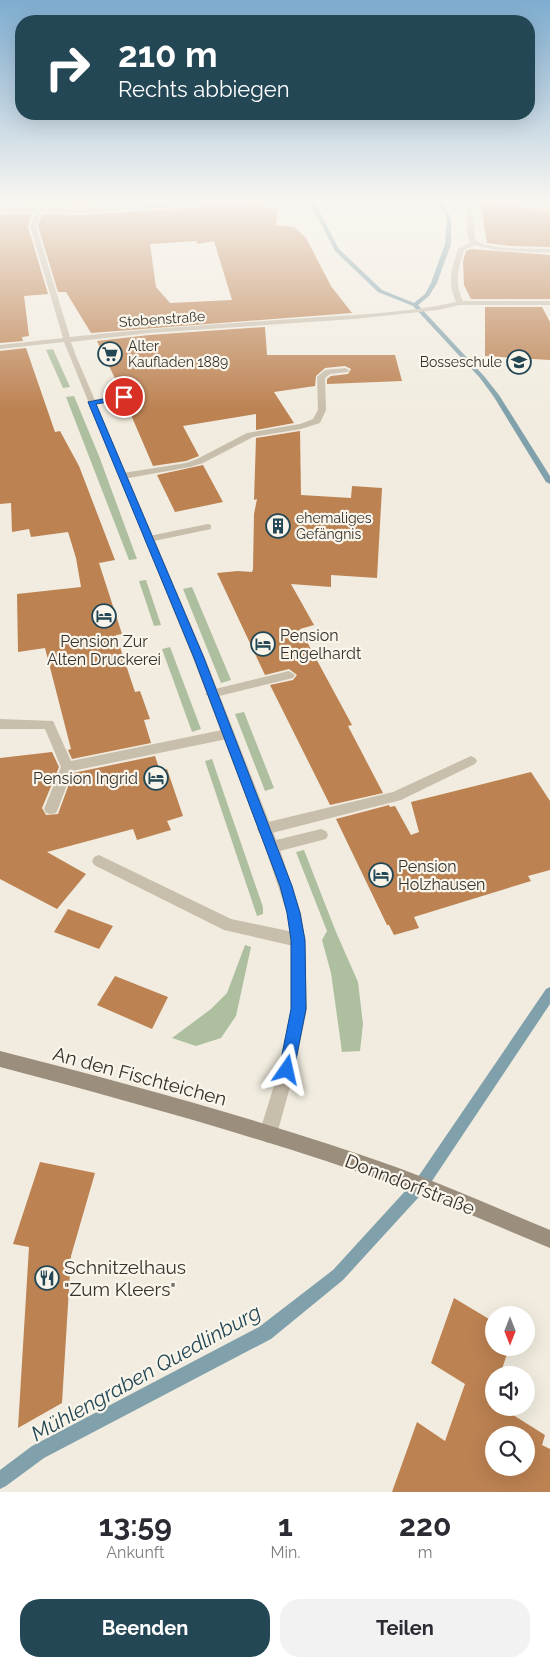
<!DOCTYPE html>
<html lang="de">
<meta charset="utf-8">
<style>
body{margin:0;font-family:Raleway,sans-serif;background:#f2f2f3;color:#2b2b33;height:100vh;display:flex;flex-direction:column;font-size:19px;white-space:nowrap}
*{box-sizing:border-box;margin:0}
p{font-size:16px;color:#7c7c81}
.icon{flex:none;width:28px;height:28px;fill:none;stroke:currentColor;stroke-width:2;stroke-linecap:round;stroke-linejoin:round}
.map{position:relative;height:1492px;overflow:hidden}
.drawer{display:flex;flex-direction:column;background:#fff;flex:1}
.drawer>*{flex:none}
.banner{position:absolute;left:15px;top:15px;width:520px;height:105px;border-radius:20px;box-shadow:0 5px 20px #0002;background:#234755;color:#fff;overflow:hidden}
.needle{width:32px;rotate:180deg}
.tools{position:absolute;left:485px;top:1306px;display:grid;gap:10px}
.tools a{display:grid;place-items:center;width:50px;height:50px;border-radius:50%;background:#fff;box-shadow:0 5px 20px #0002;font-size:25px}
.pin{position:absolute;display:grid;place-items:center;width:42px;height:42px;color:#fff;margin:-21px;border:2px solid #fff;border-radius:50%;box-shadow:0 1px 5px #0007}
.me{position:absolute;width:55px;margin:-28px;rotate:11deg;stroke-linejoin:round;filter:drop-shadow(0 0 4px #0008)}
.turn{display:flex;align-items:center;gap:18px;height:105px;padding:0 20px;font-size:22px}
.turn .icon{width:65px;height:65px;stroke-width:2.5}
.turn b{display:block;font-size:35px;line-height:42px}
.eta{display:flex;justify-content:space-evenly;align-items:center;height:85px;text-align:center}
.eta b{font-size:30px;font-weight:700;line-height:35px}
.cta{display:flex;gap:10px;margin-top:auto;padding:10px 20px}
.cta a{flex:1;height:58px;border-radius:20px;background:#234755;color:#fff;font-size:20px;font-weight:700;line-height:58px;text-align:center}
.cta a+a{background:#f2f2f3;color:#2b2b33}
.map>svg:first-child{display:block}
.green{fill:#aebfa0}
.lines{fill:none;stroke-linecap:round;stroke-linejoin:round}
.stream{fill:#80a1ab;fill-rule:evenodd}
.building{fill:#bc8252;fill-rule:evenodd}
.service{fill:#c8beac;fill-rule:evenodd}
.pedestrian{fill:#c8beac;fill-rule:evenodd}
.minor{fill:#c8beac;fill-rule:evenodd}
.secondary{fill:#9c8e7d;fill-rule:evenodd}
.route{fill:#1a73e8;stroke:#114b97}
.labels{text-anchor:middle;stroke-width:4.5;stroke-linejoin:round;paint-order:stroke}
.far-street-label{font-size:14px;fill:#36312a;stroke:#f9f5eb}
.far-poi-label{font-size:14px;fill:#36312a;stroke:#f9f5eb;text-anchor:start}
.poi-label{font-size:16px;fill:#36312a;stroke:#f9f5eb;text-anchor:start}
.near-street-label{font-size:19px;fill:#36312a;stroke:#f9f5eb}
.near-poi-label{font-size:19px;fill:#36312a;stroke:#f9f5eb;text-anchor:start}
.near-water-label{font-size:21px;font-style:italic;fill:#234755;stroke:#f9f5eb}
</style>
<div class="map">
<svg width="550" height="1492" viewBox="0 0 550 1492">
<rect width="100%" height="100%" fill="#f1ecdf"/>
<path class="green" d="M53,349L70,387L63,388L46,350Z
M74,396L99,456L137,559L129,560L66,397Z
M146,580L161,625L154,626L139,581Z
M192,587L231,680L221,683L183,589Z
M170,647L201,729L192,732L162,649Z
M244,712L274,788L265,791L235,714Z
M212,759L263,907V914L257,916L205,761Z
M304,850L336,932L358,982L363,1024L360,1051L342,1052L331,973L322,940L327,931L296,852Z
M245,945L251,947L236,1016L221,1038L196,1046L172,1038L211,1009L227,993Z"/>
<g class="lines">
<path class="stream" d="M309,201H314L339,249L382,290L414,303L425,294L431,283L445,244L447,218L437,201H442L451,218V244L437,283L429,296L418,305L484,376L499,395L550,476V484L546,482L494,397L480,378L413,306L378,292L335,251Z
M550,987V1004L428,1187L343,1280L271,1339L44,1458L6,1486L0,1489V1470L32,1446L259,1327L333,1270L418,1177L546,989Z"/>
</g>
<path class="building" d="M21,201H185L80,207L21,206Z
M480,201H489L494,205L550,210V247L511,246L487,243Z
M263,203V208L278,207L276,225L294,227L306,238L331,286L352,313L91,333L66,292H58L38,226L42,214L80,215ZM196,241L198,244L214,241L232,300L170,303L156,287L150,244Z
M20,214H32L28,227L48,294L24,296L29,336L22,337L23,341L0,343V215Z
M471,249L550,255V299H471L464,285L463,261L466,251Z
M485,307H542L550,322V360L485,356Z
M265,327L267,355H395L402,381L327,384V379L331,376L348,374L351,369L345,366L325,368L316,376L315,386L274,392L294,423L256,430V414L183,426L199,456L186,461L153,466L125,401L130,396L122,393L97,341L149,335Z
M26,348L55,432L60,431L79,466L115,560L99,563L122,634L116,635L135,692L140,691L150,719L144,720L151,743L72,759L68,750L71,749L45,648L18,652L17,594L81,587L76,558L68,532L31,537L29,529L12,532L11,503L0,504V351Z
M300,431L301,495L351,498L352,486L382,488L377,578L331,575V587L291,584L314,625L300,629L352,725L348,726L383,793L330,805L270,685L293,680L297,675L289,669L265,675L217,573L238,571L252,572L253,569L254,514L257,499L254,500L256,438Z
M203,465L223,502L175,512L157,475Z
M52,752L59,767L42,808L46,815L58,814L73,773L155,756L160,771L167,769L183,816L167,821L171,830L137,840L133,829L47,852L86,874L57,909L0,879V758Z
M531,772L550,801V870L528,876L531,881L414,917L419,928L394,935L389,925H387L336,819L389,805L390,807L395,806L411,835L419,832L411,802Z
M68,909L113,926L99,949L54,932Z
M115,976L168,997L152,1029L97,1005Z
M40,1162L95,1173L71,1256L62,1403L18,1428L29,1247L13,1244Z
M454,1298L494,1322V1348H509L500,1375H494V1394L492,1401L494,1402V1408H502L545,1435L542,1445L550,1449V1492H392L417,1422L445,1441L465,1384L431,1363ZM494,1435H526V1468H494Z"/>
<g class="lines">
<path class="service" d="M345,368L349,370L348,372L330,374L325,378L326,410L320,423L301,429L253,437L203,463L190,467L123,479L118,476L123,473L186,463L197,459L247,433L300,424L313,419L318,410L317,377L325,370Z
M124,395L128,397L127,399L91,404L87,402L91,400Z
M208,524L211,525V529L149,542L144,539L149,536Z
M289,671L295,675L293,678L211,698L205,694L211,690Z
M0,719L53,721L71,761L227,729L231,731L233,734L231,737L227,739L72,771L58,809L56,813L51,814L46,813L44,809L61,767L45,729H0Z
M471,756L475,758L477,761L475,764L401,800L264,835L259,833L257,829L259,825L264,823L393,792Z
M321,829L326,831L328,835L326,839L272,853L267,851L265,847L267,843L272,841Z
M99,855L231,919L298,933L303,935L305,940L303,945L298,947L224,930L94,865L92,861L94,857Z"/>
<path class="pedestrian" d="M491,201L550,204V208L494,203Z"/>
<path class="minor" d="M228,201H272L80,213L41,212L36,226L70,337C145,329 219,324 294,319C347,315 403,314 456,302C447,280 451,271 458,249L470,243L467,233L466,201H472L475,240C491,251 530,248 550,249V253L496,250L475,245L464,250C458,269 454,282 463,301H550V305H460L438,310L354,319L149,333L71,342L76,356L205,658L279,847L301,913L305,940L307,1009L293,1076L277,1134L274,1140L268,1143L262,1140L259,1134L277,1076L291,1009V940L287,913L265,847L193,658L64,342L0,349V345L63,338L30,226L35,212H0V208L80,209Z"/>
<path class="secondary" d="M0,1051C133,1085 266,1121 396,1167C448,1186 499,1209 550,1230V1248C499,1227 448,1204 396,1185C266,1139 133,1102 0,1067Z"/>
</g>
<linearGradient id="sky" x2="0" y2="1"><stop stop-color="#7eacd0"/><stop offset="0.49" stop-color="#f9f6f1"/><stop offset="1" stop-color="#f9f6f1" stop-opacity="0"/></linearGradient>
<rect width="550" height="410" fill="url(#sky)"/>
<path class="route" d="M124,395L126,396V399L96,404L204,658L292,886L300,913L305,940L306,1009L294,1070L292,1075L287,1078L281,1075L279,1070L291,1009V940L287,913L280,886L194,658L88,402Z"/>
<defs>
<g id="supermarket-ring" transform="scale(1.25)"><circle r="9.5" fill="#f9f5eb" stroke="#234755" stroke-width="1.5"/><path d="M-6-5.5h2.5l.6 2H6L4.5 2H-2.5L-4.4-4H-6ZM-1.5 3.2a1.3 1.3 0 1 0 .1 0ZM3 3.2a1.3 1.3 0 1 0 .1 0Z" fill="#234755"/></g>
<g id="school-ring" transform="scale(1.25)"><circle r="9.5" fill="#f9f5eb" stroke="#234755" stroke-width="1.5"/><path d="M0-5L7-2L0 1L-7-2ZM-4 1L0 2.5L4 1V4Q0 6-4 4Z" fill="#234755"/></g>
<g id="building-ring" transform="scale(1.25)"><circle r="9.5" fill="#f9f5eb" stroke="#234755" stroke-width="1.5"/><path d="M-4-6H4V6H1V3H-1V6H-4ZM-2.5-4.3h1.7v1.8h-1.7ZM.8-4.3h1.7v1.8H.8ZM-2.5-1h1.7V.8h-1.7ZM.8-1h1.7V.8H.8Z" fill="#234755"/></g>
<g id="hotel-ring" transform="scale(1.25)"><circle r="9.5" fill="#f9f5eb" stroke="#234755" stroke-width="1.5"/><path d="M-6-4.5h1.5V1H6V5H4.5V3h-9V5H-6ZM-4 0a1.8 1.8 0 1 1 3.6 0ZM.5 0V-2.5h3Q6-2.5 6 0Z" fill="#234755"/></g>
<g id="restaurant-ring" transform="scale(1.25)"><circle r="9.5" fill="#f9f5eb" stroke="#234755" stroke-width="1.5"/><path d="M-5-6h1v4h1v-4h1v4h1v-4h1v5L-1.5 .5V6h-2V.5L-5-1ZM5-6V6H3V1.5H1.5Q1.5-4 5-6Z" fill="#234755"/></g>
</defs>
<g fill-rule="evenodd">
<use href="#supermarket-ring" x="110" y="354"/>
<use href="#school-ring" x="519" y="362"/>
<use href="#building-ring" x="278" y="526"/>
<use href="#hotel-ring" x="104" y="616"/>
<use href="#hotel-ring" x="263" y="644"/>
<use href="#hotel-ring" x="156" y="778"/>
<use href="#hotel-ring" x="381" y="875"/>
<use href="#restaurant-ring" x="47" y="1278"/>
</g>
<g class="labels">
<g class="far-street-label">
<text transform="translate(162 319) rotate(-4)" y="5">Stobenstraße</text>
</g>
<g class="far-poi-label">
<text x="128" y="351">Alter<tspan x="128" dy="16">Kaufladen 1889</tspan></text>
<text x="502" y="367" text-anchor="end">Bosseschule</text>
<text x="296" y="523">ehemaliges<tspan x="296" dy="16">Gefängnis</tspan></text>
</g>
<g class="poi-label">
<text x="280" y="641">Pension<tspan x="280" dy="18">Engelhardt</tspan></text>
<text x="104" y="647" text-anchor="middle">Pension Zur<tspan x="104" dy="18">Alten Druckerei</tspan></text>
<text x="138" y="784" text-anchor="end">Pension Ingrid</text>
<text x="398" y="872">Pension<tspan x="398" dy="18">Holzhausen</tspan></text>
</g>
<g class="near-street-label">
<text transform="translate(140 1076) rotate(15)" y="7">An den Fischteichen</text>
<text transform="translate(410 1184) rotate(21)" y="7">Donndorfstraße</text>
</g>
<g class="near-poi-label">
<text x="64" y="1274">Schnitzelhaus<tspan x="64" dy="22">"Zum Kleers"</tspan></text>
</g>
<g class="near-water-label">
<text transform="translate(146 1373) rotate(-29)" y="7">Mühlengraben Quedlinburg</text>
</g>
</g>
</svg>
<div class="tools">
<a><svg class="needle" viewBox="-14 -14 28 28"><path d="M0-13l5 13h-10z" fill="#e53935"/><path d="M0 13l5-13h-10z" fill="#7c7c81"/></svg></a>
<a><svg class="icon" aria-label="sound" viewBox="0 0 24 24"><path d="M4 9h4l5-4v14l-5-4H4zM17 9q2 3 0 6"/></svg></a>
<a><svg class="icon" aria-label="search" viewBox="0 0 24 24"><circle cx="10" cy="10" r="6"/><path d="M15 15l6 6"/></svg></a>
</div>
<div class="pin" style="left:124px;top:397px;background:#d93025"><svg class="icon" aria-label="arrive" viewBox="0 0 24 24"><path d="M6 21V4h12l-3 4 3 4H6"/></svg></div>
<svg class="me" style="left:287px;top:1070px" viewBox="-20 -20 40 40"><path d="M0-17L14 15 0 8-14 15z" fill="#1a73e8" stroke="#fff" stroke-width="4"/></svg>
<div class="banner">
<div class="turn"><svg class="icon" aria-label="right" viewBox="0 0 24 24"><path d="M7 20v-9h11M14 6l5 5-5 5"/></svg><div><b>210 m</b>Rechts abbiegen</div></div>
</div>
</div>
<section class="drawer">
<div class="eta">
<div><b>13:59</b><p>Ankunft</p></div>
<div><b>1</b><p>Min.</p></div>
<div><b>220</b><p>m</p></div>
</div>
<div class="cta"><a>Beenden</a><a>Teilen</a></div>
</section>
